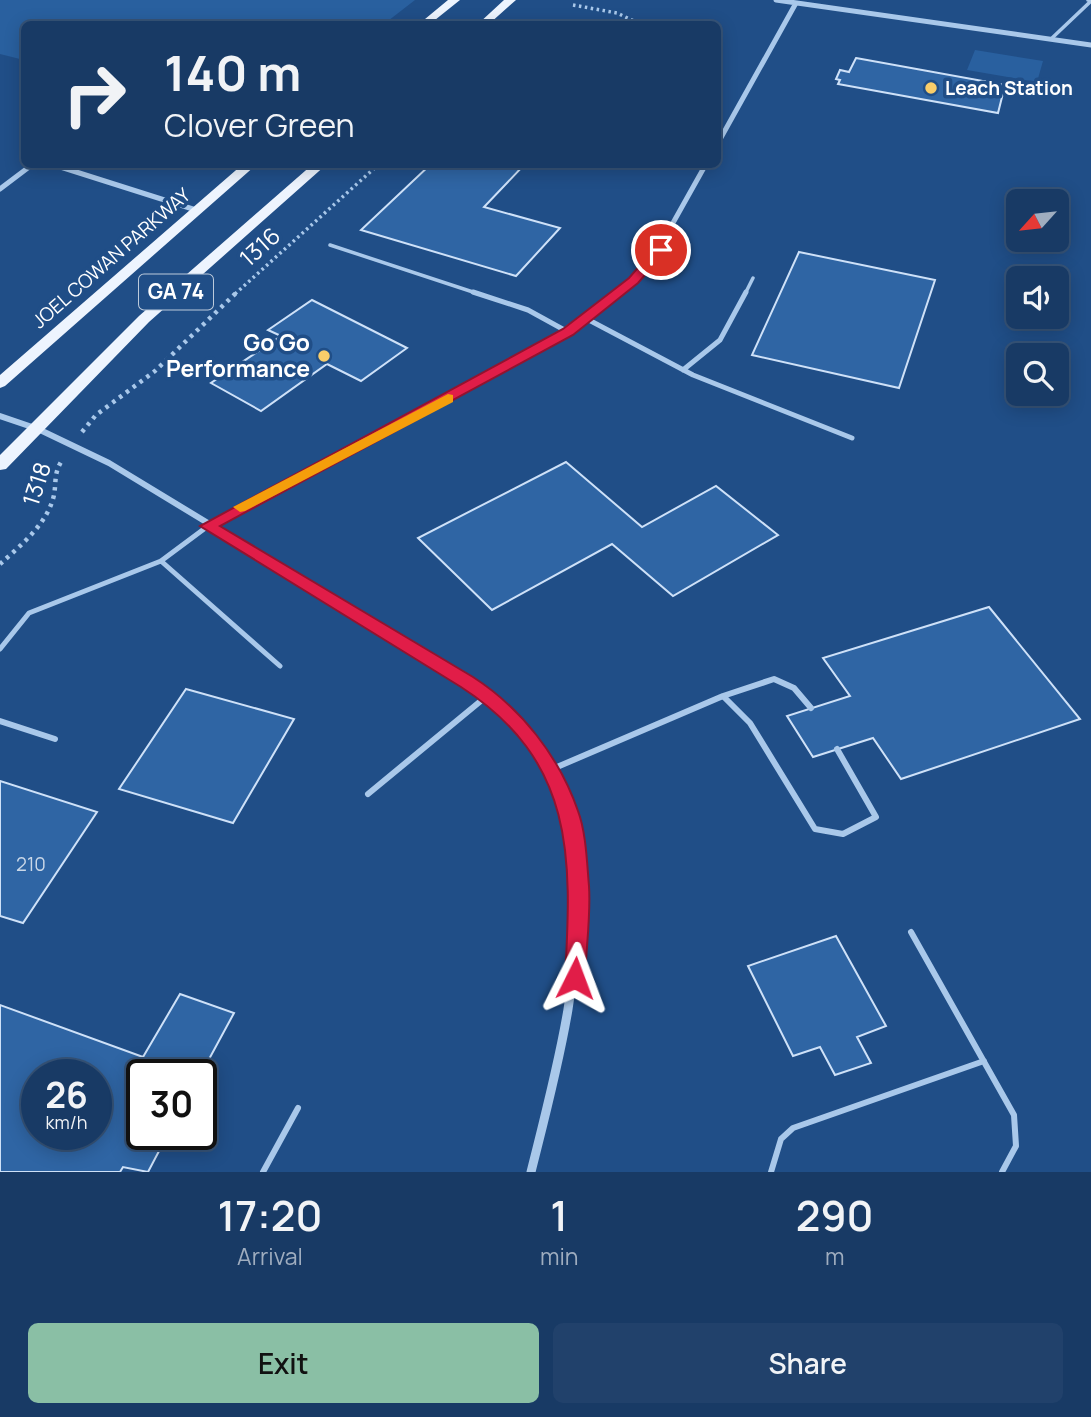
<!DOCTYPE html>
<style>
body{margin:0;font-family:Manrope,sans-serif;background:#21416b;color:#f1f3f6;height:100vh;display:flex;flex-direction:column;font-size:26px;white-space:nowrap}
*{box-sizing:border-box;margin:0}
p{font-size:23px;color:#9fadbf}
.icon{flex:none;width:38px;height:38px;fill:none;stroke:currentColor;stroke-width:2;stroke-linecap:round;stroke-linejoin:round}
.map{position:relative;height:1172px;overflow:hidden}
.details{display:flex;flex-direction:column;background:#183a65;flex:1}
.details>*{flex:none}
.guide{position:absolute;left:21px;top:21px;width:700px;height:147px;border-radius:10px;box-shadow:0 4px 18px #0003,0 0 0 2px #365479;background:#183a65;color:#f1f3f6;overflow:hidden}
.needle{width:46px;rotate:243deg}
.tools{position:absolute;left:1006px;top:189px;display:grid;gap:14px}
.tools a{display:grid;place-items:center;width:63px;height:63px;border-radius:10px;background:#183a65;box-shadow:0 4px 18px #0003,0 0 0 2px #365479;font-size:35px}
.speed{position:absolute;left:21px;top:1059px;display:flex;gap:14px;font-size:35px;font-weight:700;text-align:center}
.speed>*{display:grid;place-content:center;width:91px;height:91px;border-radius:50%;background:#183a65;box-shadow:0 4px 18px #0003,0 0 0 2px #365479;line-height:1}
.speed small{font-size:18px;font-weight:400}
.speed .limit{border:4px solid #111;border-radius:10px;background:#fff;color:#111}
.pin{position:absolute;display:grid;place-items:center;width:60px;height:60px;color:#fff;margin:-30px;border:4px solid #fff;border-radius:50%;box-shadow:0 2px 7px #0007}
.me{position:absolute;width:77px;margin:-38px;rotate:3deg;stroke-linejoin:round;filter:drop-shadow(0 0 5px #0008)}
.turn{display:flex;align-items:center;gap:24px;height:147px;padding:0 28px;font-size:32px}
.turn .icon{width:91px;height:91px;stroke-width:2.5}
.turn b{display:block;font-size:49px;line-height:60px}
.eta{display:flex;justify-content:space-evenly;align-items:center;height:119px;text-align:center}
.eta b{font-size:42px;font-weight:600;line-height:49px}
.cta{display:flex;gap:14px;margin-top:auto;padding:14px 28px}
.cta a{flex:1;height:80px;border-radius:10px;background:#8abfa5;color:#111;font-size:28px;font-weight:600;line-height:80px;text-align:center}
.cta a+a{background:#21416b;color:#f1f3f6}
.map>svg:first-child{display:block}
.green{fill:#29609f}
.building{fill:#2f65a4;stroke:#cee1f8;stroke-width:2;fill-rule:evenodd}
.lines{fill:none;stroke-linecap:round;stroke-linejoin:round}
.path-far1{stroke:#a9c8ea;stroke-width:3.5;stroke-dasharray:2.5 3.5;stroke-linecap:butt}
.path{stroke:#a9c8ea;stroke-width:4.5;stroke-dasharray:3.5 5;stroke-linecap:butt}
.service-far2{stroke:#a9c8ea;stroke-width:3.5}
.service-far1{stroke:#a9c8ea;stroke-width:5}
.service{stroke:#a9c8ea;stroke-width:6}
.minor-far2{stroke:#a9c8ea;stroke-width:5}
.minor-far1{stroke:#a9c8ea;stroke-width:6}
.minor{stroke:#a9c8ea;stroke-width:9}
.primary{fill:#edf4fe;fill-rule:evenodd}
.route{fill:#e11d48;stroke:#92132f;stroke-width:2}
.slow{fill:#f59e0b}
.poi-dot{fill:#f8cd6a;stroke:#204e87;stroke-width:2.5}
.labels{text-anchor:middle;stroke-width:7;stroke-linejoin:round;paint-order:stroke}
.far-poi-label{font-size:19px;font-weight:bold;fill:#fff;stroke:#204e87;text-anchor:start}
.far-street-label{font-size:19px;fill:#fff;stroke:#204e87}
.number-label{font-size:19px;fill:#cbd8e8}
.shield{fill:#204e87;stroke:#bccadb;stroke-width:2}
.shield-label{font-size:21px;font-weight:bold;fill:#fff}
.street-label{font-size:23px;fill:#fff;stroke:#204e87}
.poi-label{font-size:23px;font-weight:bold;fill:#fff;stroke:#204e87;text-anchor:end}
</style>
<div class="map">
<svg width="1091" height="1172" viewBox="0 0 1091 1172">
<rect width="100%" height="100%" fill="#204e87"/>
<path class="green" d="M0,0H415L384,24H24V60L0,54Z
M975,50L1043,61L1037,82L967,70Z"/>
<path class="building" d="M856,58L1005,85L998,113L838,84L840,80L836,79L840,70L849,72Z
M431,164H525L484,207L560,228L516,276L361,230Z
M799,252L935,280L899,388L752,355Z
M312,300L407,348L361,381L327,364L261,411L211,383L281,336L268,330Z
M566,462L642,527L716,486L778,535L673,596L612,544L492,610L418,538Z
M989,607L1080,719L901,779L873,738L813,757L787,716L850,696L823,658Z
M186,689L294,719L233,823L119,789Z
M0,781L97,812L23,923L0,916Z
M836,936L886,1026L857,1037L871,1063L835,1075L820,1047L793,1056L748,966Z
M180,994L234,1013L201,1074H142V1134H168L148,1172L123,1167L120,1172H0V1005L143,1057ZM37,1074H96V1134H37Z"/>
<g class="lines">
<path class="path-far1" d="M573,5L617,13L640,24
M549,24L557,21L575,24
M235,294L379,164"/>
<path class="path" d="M82,432L96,415L155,371L237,292
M0,564C20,546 45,526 53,499C57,485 53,475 61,462"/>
<path class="service-far2" d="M1051,39L1091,1L1088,0
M330,245L479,294
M745,294L753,278"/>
<path class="service-far1" d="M473,292L528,310L568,332
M587,319L693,375L852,438
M683,370L720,340L746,292
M161,561L280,666
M0,649L29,613L161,561L208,526"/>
<path class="service" d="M723,696L774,679L794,688L811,708
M0,721L55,739
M550,770L723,696L750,723L815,829L843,834L876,817L837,749
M368,794L488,695
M911,932L1014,1115L1016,1146L1002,1172
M263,1172L298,1108
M771,1172L781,1139L793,1128L984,1061"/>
<path class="minor-far2" d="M776,0L1091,45
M718,143L796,3
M51,164L196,210
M0,189L33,164
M619,294L655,255L706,164"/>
<path class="minor-far1" d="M0,416L38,429L109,463L458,675
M208,526L542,346L621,292"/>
<path class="minor" d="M455,674C506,705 549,752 569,810C575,828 575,849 576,868C584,972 556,1072 531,1172"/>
<path class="primary" d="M448,0H460L430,24H419Z
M504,0H516L489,24H478Z
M243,164H257L5,386L0,388V375Z
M313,164H327L149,322L6,469L0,470V455L139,316Z"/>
</g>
<path class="route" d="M656,247L667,250L638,283L573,335L220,526L473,677C521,708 559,756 578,811C586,832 587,863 589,886C591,916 586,948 585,978L582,984L575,987L568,984L565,978C572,856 575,761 461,687L200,526L563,329L629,278Z"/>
<path class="slow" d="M448,394L453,395V402L245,511L240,512L233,507Z"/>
<g class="poi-dot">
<circle cx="931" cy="88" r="7"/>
<circle cx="324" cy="356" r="7"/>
</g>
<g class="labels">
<g class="far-poi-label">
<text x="945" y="95">Leach Station</text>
</g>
<g class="far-street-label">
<text transform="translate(111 258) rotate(-41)" y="7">JOEL COWAN PARKWAY</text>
</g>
<g class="number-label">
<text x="31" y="871">210</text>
</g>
<rect class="shield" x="139" y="274.5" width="74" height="35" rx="5"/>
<g class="shield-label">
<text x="176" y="299">GA 74</text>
</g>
<g class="street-label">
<text transform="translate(260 247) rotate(-42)" y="8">1316</text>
<text transform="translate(37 484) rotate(-72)" y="8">1318</text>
</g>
<g class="poi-label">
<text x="310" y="351">Go Go<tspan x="310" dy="26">Performance</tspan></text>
</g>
</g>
</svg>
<div class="tools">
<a><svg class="needle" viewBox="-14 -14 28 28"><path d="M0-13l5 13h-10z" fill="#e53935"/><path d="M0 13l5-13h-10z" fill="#9fadbf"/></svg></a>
<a><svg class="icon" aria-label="sound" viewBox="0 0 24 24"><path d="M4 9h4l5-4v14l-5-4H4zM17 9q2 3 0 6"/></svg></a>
<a><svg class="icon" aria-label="search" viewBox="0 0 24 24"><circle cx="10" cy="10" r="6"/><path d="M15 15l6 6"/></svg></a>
</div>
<div class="speed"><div>26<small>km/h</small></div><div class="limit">30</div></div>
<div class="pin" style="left:661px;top:250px;background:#d93025"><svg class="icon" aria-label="arrive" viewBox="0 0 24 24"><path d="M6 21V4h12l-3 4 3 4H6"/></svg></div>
<svg class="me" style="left:575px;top:978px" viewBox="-20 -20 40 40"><path d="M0-17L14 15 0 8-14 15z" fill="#e11d48" stroke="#fff" stroke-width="4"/></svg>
<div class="guide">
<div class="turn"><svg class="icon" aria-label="right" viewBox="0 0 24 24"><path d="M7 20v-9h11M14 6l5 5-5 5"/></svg><div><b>140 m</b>Clover Green</div></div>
</div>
</div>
<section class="details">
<div class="eta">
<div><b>17:20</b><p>Arrival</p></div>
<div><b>1</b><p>min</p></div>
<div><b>290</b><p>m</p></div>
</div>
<div class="cta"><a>Exit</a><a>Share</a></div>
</section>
